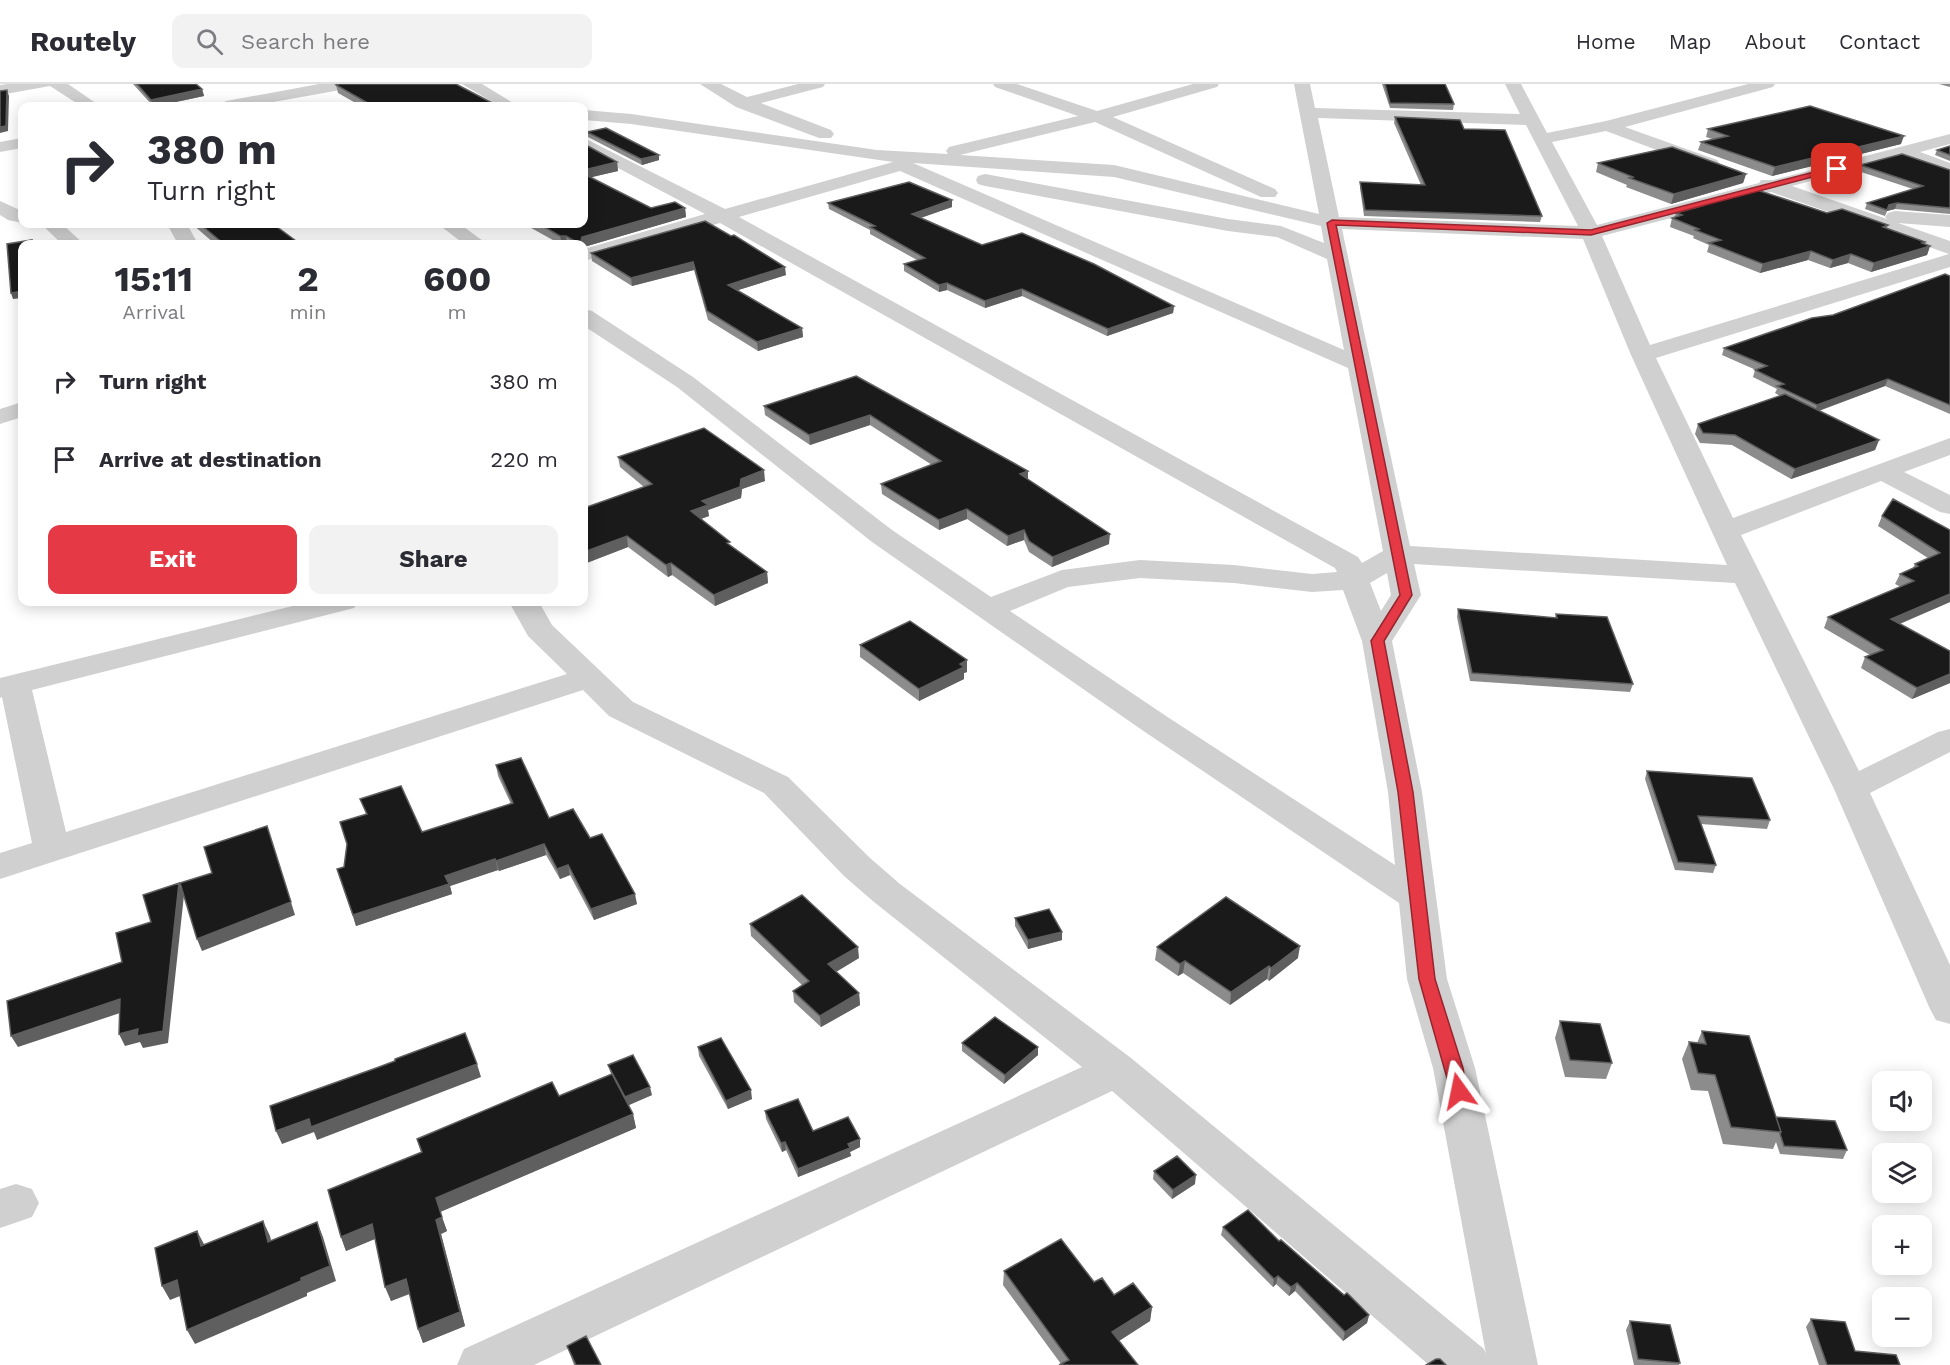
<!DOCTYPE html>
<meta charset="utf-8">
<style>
body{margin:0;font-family:"Work Sans",sans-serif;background:#f2f2f3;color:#2b2b33;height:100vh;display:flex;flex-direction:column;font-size:22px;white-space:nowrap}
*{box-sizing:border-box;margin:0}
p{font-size:20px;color:#7c7c81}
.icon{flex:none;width:33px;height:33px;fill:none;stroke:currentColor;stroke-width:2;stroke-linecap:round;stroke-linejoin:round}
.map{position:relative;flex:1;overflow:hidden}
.sheet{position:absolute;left:18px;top:156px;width:570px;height:366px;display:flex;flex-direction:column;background:#fff;border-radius:12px;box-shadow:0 3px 15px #0003}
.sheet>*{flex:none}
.banner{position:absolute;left:18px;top:18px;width:570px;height:126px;border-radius:12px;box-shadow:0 3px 15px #0003;background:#fff;color:#2b2b33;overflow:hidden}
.buttons{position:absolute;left:1872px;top:987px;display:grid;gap:12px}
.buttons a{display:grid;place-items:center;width:60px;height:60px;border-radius:12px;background:#fff;box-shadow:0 3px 15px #0003;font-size:30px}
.pin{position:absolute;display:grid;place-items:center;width:51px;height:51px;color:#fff;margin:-26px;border-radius:12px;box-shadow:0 3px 9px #0006}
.me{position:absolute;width:66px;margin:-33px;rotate:348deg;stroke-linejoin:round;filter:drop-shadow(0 0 4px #0008)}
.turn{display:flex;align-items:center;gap:21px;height:126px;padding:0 30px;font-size:27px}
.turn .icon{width:78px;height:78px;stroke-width:2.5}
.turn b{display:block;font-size:42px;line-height:51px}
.eta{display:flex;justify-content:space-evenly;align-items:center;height:102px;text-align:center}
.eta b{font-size:36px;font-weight:700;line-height:42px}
.action{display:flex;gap:12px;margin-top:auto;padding:12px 30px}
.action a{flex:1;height:69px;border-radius:12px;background:#e63946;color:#fff;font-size:24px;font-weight:700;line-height:69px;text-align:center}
.action a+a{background:#f2f2f3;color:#2b2b33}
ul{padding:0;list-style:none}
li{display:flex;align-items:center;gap:18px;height:78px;padding:0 30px}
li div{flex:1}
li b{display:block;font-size:22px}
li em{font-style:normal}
header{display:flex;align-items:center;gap:36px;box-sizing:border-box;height:84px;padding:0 30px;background:#fff;border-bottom:2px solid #e1e1e2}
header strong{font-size:28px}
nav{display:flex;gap:33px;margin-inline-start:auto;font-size:21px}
.search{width:420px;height:54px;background:#f2f2f3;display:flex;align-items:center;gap:15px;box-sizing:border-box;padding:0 21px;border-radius:12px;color:#7c7c81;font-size:22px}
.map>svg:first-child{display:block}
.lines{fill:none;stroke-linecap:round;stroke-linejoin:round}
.street{fill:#d0d0d0;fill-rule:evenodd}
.wall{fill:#8c8c8c}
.shaded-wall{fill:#5f5f5f}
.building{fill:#1a1a1a;stroke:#5f5f5f;stroke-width:1.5}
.route{fill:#e63946;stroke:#96252e;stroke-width:1.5}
</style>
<header>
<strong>Routely</strong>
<div class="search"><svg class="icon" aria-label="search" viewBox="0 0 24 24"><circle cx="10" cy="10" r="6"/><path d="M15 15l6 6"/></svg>Search here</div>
<nav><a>Home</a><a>Map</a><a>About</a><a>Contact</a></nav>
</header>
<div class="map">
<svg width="1950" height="1281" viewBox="0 0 1950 1281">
<rect width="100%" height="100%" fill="#fff"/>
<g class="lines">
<path class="street" d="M8,0H68L100,22H81L50,2L0,11V1Z
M319,0H354L346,5L251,22H218L226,17Z
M462,0H482L518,22H499Z
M700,0H721L747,13L798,0H825L823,3L761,19L831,46L834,50L831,54H819L736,23Z
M993,0H1017L1097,27L1193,0H1219L1217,3L1113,33L1275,105L1278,109L1275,113H1261L1095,38L960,71L1114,81L1319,130L1294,0H1310L1315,24L1520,30L1505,0H1521L1547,49L1606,37L1748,0H1775L1773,3L1625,43L1717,76L1720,80L1717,84H1705L1606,47L1552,58L1597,141L1759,99L1761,96H1773L1950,50V60L1920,68L1950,79V91L1900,73L1792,102L1887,135L1885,133L1888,129L1895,127L1950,131V143L1898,139L1950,157V183L1656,274L1733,434L1950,354V371L1904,388L1950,411V430L1940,428L1881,397L1741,451L1859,687L1938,648L1950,645V668L1870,709L1950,881V940L1936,936L1930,925L1834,705L1735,499L1414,480L1421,511L1392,557L1422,708L1447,895L1475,984L1538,1281H1429L1112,1007L534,1281H457L464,1265L1082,983L874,818L844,792L764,709L609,632L583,606L0,795V769L32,759L2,613L0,614V594L309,518H358L354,524L32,606L66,748L567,590L528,552L509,518H539L552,541L633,618L788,693L870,774L900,800L1131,974L1484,1265L1486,1270L1433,984L1407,895L1399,819L1142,646L872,458L677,303L584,242V225L592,227L693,293L892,446L991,513L1062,486L1140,476L1234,481L1312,490L1337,488L1335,484L720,139L584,177V165L705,130L584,66V54L725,125L893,78L631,40L584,36V26L631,30L877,66L948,70L946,67L949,63L1078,32L995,3ZM1318,34L1526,41L1578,142L1339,133ZM913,79L1114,93L1321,142L1324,159L1281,142L1228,135L985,90L978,92L976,96L978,100L985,102L1228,147L1277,153L1327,175L1344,266ZM900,87L1348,284L1383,467L1362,479L1358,473L739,133ZM1771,108L1949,170L1650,261L1602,152ZM1342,145L1583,155L1631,271L1727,481L1410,462ZM1387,489L1391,511L1381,527L1370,499ZM1140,494L1234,499L1312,508L1343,506L1362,557L1388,708L1395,781L1166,632L1010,527L1068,503Z
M22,54V64L0,68V58Z
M0,117L22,127V139L8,136L0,131Z
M41,140H62L84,160H62Z
M167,140H187L198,160H178Z
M438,140H460L487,160H464Z
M22,318V333L0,340V325Z
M16,1100L32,1105L39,1119L32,1133L0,1144V1105Z"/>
</g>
<path class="wall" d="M133,0H196L202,5L204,12L157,22H153Z
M1382,0H1445L1454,20L1453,26L1390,24Z
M1939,0H1950V3Z
M336,1L498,22H361L338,9Z
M1395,33L1464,45L1542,132L1540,138L1364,132L1360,104V98L1421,101L1394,39Z
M1708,45L1901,60L1772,92L1698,66L1701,58L1712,55L1706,53Z
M587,48L659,76L642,81L588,53Z
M584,60L617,78L618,87L591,93L651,124H685L686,133L584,163V160H560L524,140H584Z
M1950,62V77L1935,71L1937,66Z
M1598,79L1746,90L1743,99L1671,120L1626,103L1627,101L1596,88Z
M1860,81L1950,86V130L1895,125L1887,127L1885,132L1865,125L1867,119L1913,105L1858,87Z
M828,119L952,123L920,134L982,161L1174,222L1173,229L1107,252L1022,212L985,224L947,206L939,208L904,187V180L917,176L870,150V146L829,125Z
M1699,121L1827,129L1888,141L1887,144L1925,158L1924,160L1930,162L1927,171L1871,188L1848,179L1830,184L1808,176L1760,189L1707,168L1709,161L1693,154L1694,152L1670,143L1672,134H1674L1676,129L1698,123Z
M705,137L786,191L738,206L802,244L803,253L758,267L708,236L694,186L632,202L592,177L591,169Z
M192,140H273L300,160H215Z
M1950,192V330L1885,302L1819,327L1879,356L1875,366L1791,395L1732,361L1700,359L1695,350L1698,340L1780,312L1775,309L1777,305L1753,293L1755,286H1756L1722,271L1724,264L1833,231Z
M856,292L1028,396L1109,460L1052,483L1029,468L1024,456L1007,462L967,435L939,446L882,410L881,400L932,381L870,341L810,361L765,331L764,322Z
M618,373L765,397L742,405L741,414L708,426L709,432L701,435L730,461L767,488L768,499L715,522L672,491L668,493L628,463L584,480V424L644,403L620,383Z
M1882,432L1950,446V518L1900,540L1950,567V599L1912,615L1861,584L1865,573L1870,571L1824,544L1828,533L1901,503L1895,500L1900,490L1913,484L1915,480L1928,474L1878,442Z
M1458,525L1555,534L1556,530L1633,600L1630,608L1470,597L1457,533Z
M860,561L967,588L964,589V595L919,617L860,573Z
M496,681L549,734L590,754L637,820L594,836L570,791L560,795L546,771L499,787L498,786L450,802L452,810L356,842L337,785L344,783L366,730L360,715L422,748L511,720L498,692Z
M1647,687L1770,736L1767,745L1701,740L1716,781L1713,789L1675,786L1645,695Z
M1015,834L1062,856L1028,865L1015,842Z
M750,840L859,874L836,888L859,909L860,921L821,943L794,918L793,907L802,901L751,852Z
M1157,863L1298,874L1269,897L1267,895L1230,921L1183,889L1178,892L1155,876Z
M1560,937L1612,979L1606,995L1565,993L1555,954Z
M1702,947L1776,1033L1847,1066L1843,1075L1780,1070L1776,1058L1773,1065L1723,1060L1708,1007L1691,1006L1682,975L1689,958L1697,959Z
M962,959L1038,971L1004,1000L962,967Z
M698,963L752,1015L728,1025L699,972Z
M608,981L652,1011L628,1021L633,1030L636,1044L440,1128L447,1147L441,1150L465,1242L423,1259L418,1245L410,1210L391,1217L375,1155L346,1167L341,1153L421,1069L417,1055L559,1012L611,990Z
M765,1027L813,1047L860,1063L850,1068L851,1072L798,1093L786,1066L782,1068L766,1035Z
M1154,1087L1195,1100L1172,1115L1153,1095Z
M1223,1143L1279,1157L1369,1231L1367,1239L1343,1257L1295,1207L1289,1212L1276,1200L1273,1203L1221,1151Z
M1004,1187L1094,1198L1114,1211L1152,1223L1150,1237L1119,1257L1061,1280L1003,1201Z
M1811,1235L1855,1267L1900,1281H1819L1806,1243Z
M1630,1237L1680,1279L1679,1281H1634L1626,1246Z
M567,1262L601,1281H574Z"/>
<path class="shaded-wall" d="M202,5L204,12L157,22H153L151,16Z
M7,6L9,12L8,47L0,49V43Z
M1904,52L1901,60L1772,92L1775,83Z
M659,71V76L642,81L641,75Z
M617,78L618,87L584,95V86Z
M1746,90L1743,99L1671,120L1674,110Z
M952,116V123L912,137V130Z
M1897,119L1895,125L1887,127L1885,132L1889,121Z
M685,124L686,133L584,163V160H580L582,153Z
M560,152H566L567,160H562Z
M1925,158L1923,165L1930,162L1927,171L1871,188L1874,179Z
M1811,167L1808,176L1760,189L1763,180Z
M1851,170L1848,179L1830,184L1833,176Z
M693,178L694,186L632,202L631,194Z
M785,183L786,191L729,209L728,201Z
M947,199V206L939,208V201Z
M1022,205V212L985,224V217Z
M22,207V214L13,215L11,209Z
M1174,222L1173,229L1107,252L1108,245Z
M802,244L803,253L758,267L757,258Z
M1888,295L1885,302L1815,328L1817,321Z
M870,331V341L810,361L809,351Z
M1879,356L1875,366L1791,395L1795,385Z
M764,386L765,397L742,405L741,414L708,426L709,432L692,438L691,427L702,417L741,395Z
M1028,387V397L1020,390Z
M967,425V435L939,446V436Z
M1024,446V456L1007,462L1008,452Z
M1110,450L1109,460L1052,483L1053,473Z
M627,452L628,463L584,480V468Z
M671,479L672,491L668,493L666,481Z
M767,488L768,499L715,522L714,511Z
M1950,510V518L1887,545L1891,535Z
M967,576V588L964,589V595L919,617V605Z
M1950,590V599L1912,615L1917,604Z
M267,742L295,831L202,867L197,855Z
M544,760L546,771L499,787L496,777Z
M495,775L498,786L450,802L452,810L356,842L353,831L445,792Z
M568,781L570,791L560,795L557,785Z
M179,799L184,811L168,959L143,964L140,958L125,962L119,950Z
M635,810L637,820L594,836L591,825Z
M1062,848V856L1028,865V856Z
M1300,862L1298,874L1269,897L1271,884Z
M858,863L859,874L829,892L828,880Z
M1185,877L1183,889L1178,892L1180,880Z
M1269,882L1267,895L1230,921L1231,908Z
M859,909L860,921L821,943L820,932Z
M120,915L126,927L18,963L11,952Z
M1038,963V971L1004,1000L1005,991Z
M477,980L481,993L317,1056L314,1048L282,1060L276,1047L309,1035Z
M650,1003L652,1011L627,1022L625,1013Z
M751,1006L752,1015L728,1025L726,1017Z
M633,1030L636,1044L440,1128L436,1114Z
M860,1055V1063L850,1068L851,1072L798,1093V1085Z
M785,1058L786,1066L782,1068L781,1059Z
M1196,1091L1195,1100L1172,1115L1173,1106Z
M442,1133L447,1147L441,1150L465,1242L423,1259L418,1245L436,1136Z
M263,1137L270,1152L275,1173L268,1158Z
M317,1138L323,1153L336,1197L307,1209V1212L195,1260L187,1246L301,1194Z
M372,1140L377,1154L346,1167L341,1153Z
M197,1147L205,1162H201Z
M1278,1192L1276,1200L1273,1203L1274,1195Z
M406,1195L411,1209L391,1217L385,1203Z
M177,1196L185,1210L170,1216L162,1202Z
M1297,1199L1295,1207L1289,1212L1291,1203Z
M1152,1223L1150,1237L1111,1262L1112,1248Z
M1369,1231L1367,1239L1343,1257L1345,1248Z"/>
<path class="building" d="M137,0H196L202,5L151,16Z
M339,0H456L498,22H373L336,1Z
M1385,0H1445L1454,20L1390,19Z
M7,6L6,42L0,43V7Z
M1810,22L1904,52L1775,83L1701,58L1728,52L1708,45Z
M1395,33L1460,36L1464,45L1505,46L1542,132L1365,126L1360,98L1425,101Z
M606,44L659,71L641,75L587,48Z
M584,60L617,78L584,86Z
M1950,62V71L1937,66Z
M1672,63L1746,90L1674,110L1629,94L1633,93L1598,79Z
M1902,70L1950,86V124L1897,119L1889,121L1887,126L1867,119L1923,102L1860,81Z
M584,90L651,124L675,118L685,124L582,153L580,160L566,152H560L539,140H584Z
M909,98L952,116L912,130L982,161L1022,149L1094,180L1174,222L1108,245L1022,205L985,217L947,199L939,201L904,180L925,174L870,143L875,142L828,119Z
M1757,106L1827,129L1842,125L1888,141L1883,143L1925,158L1922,159L1930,162L1874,179L1851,170L1833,176L1811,167L1763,180L1709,159L1721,156L1695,146L1699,145L1672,134L1682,131L1676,129L1702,122L1699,121Z
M705,137L731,152L734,151L785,183L728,201L802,244L757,258L707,227L693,178L631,194L591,169Z
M200,140H273L300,160H224Z
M32,156V160H22V207L11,209L7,160Z
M1945,190L1950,192V321L1888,295L1817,321L1777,302L1784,300L1755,286L1767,282L1724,264L1812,234L1833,231Z
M856,292L1028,387L1020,390L1110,450L1053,473L1029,457L1024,446L1008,452L967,425L939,436L881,400L941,377L870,331L809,351L764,322Z
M1785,310L1879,356L1795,385L1735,351L1703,349L1698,340Z
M704,344L764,386L741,395L740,403L702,417L708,421L691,427L730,458L727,459L767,488L714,511L671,479L666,481L627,452L584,468V424L652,400L618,373Z
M1893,415L1950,446V510L1891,535L1950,567V590L1917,604L1865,573L1883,566L1828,533L1914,497L1900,490L1918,482L1915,480L1940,469L1882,432Z
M1458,525L1557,534L1556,530L1607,533L1633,600L1472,589Z
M910,537L967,576L960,580L964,583L919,605L860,561Z
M521,674L549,734L573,725L590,754L602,750L635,810L591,825L568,781L557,785L544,760L496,777L495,775L445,792L449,800L353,831L337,785L344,783L347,760L340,738L367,730L360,715L401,702L422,748L513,719L496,681Z
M1647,687L1752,694L1770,736L1698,732L1716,781L1678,778Z
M267,742L291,818L197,855L180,799L212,789L204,763Z
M179,799L163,947L137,952L138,945L119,950L120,915L11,952L7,917L122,878L116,849L151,838L143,811Z
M802,811L858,863L828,880L859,909L820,932L793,907L809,897L750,840Z
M1226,813L1300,862L1271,884L1269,882L1231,908L1185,877L1180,880L1157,863Z
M1049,825L1062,848L1028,856L1015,834Z
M995,933L1038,963L1005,991L962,959Z
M1560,937L1600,940L1612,979L1570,976Z
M1702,947L1749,952L1781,1048L1731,1043L1715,991L1698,989L1689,958L1706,960Z
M465,949L477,980L311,1043L309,1035L276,1047L270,1022L379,983L395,977V975Z
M721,954L751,1006L726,1017L698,963Z
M633,971L650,1003L625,1013L608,981Z
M612,990L633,1030L436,1114L442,1133L436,1136L460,1228L418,1245L406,1195L385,1203L372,1140L341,1153L328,1106L422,1068L417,1055L552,998L559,1012Z
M798,1015L813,1047L848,1033L860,1055L848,1060L850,1064L798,1085L785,1058L781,1059L765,1027Z
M1776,1033L1835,1037L1847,1066L1784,1062L1780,1050L1781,1048Z
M1177,1072L1196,1091L1173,1106L1154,1087Z
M1248,1126L1279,1157L1281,1156L1344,1211L1347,1209L1369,1231L1345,1248L1297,1199L1291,1203L1278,1192L1274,1195L1223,1143Z
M263,1137L268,1158L317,1138L330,1182L301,1194V1197L187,1246L177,1196L162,1202L155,1164L197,1147L201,1162Z
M1061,1155L1094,1198L1102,1194L1114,1211L1133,1199L1152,1223L1112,1248L1138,1281H1059L1069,1276L1004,1187Z
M1811,1235L1845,1238L1855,1267L1896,1271L1900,1281H1827Z
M1630,1237L1670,1241L1680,1279L1638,1275Z
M586,1252L601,1281H576L567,1262Z
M1436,1275H1440L1446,1281H1426Z"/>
<path class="route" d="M1837,82L1841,85L1839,86L1591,151L1336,141L1412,511L1384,557L1413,708L1435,895L1463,984L1467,1007L1465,1012L1459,1014L1452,1012L1419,895L1398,708L1371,557L1400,511L1327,139L1332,136L1591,146Z"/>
</svg>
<div class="buttons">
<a><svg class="icon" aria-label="sound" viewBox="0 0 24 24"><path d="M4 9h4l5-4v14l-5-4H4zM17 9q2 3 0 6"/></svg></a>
<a><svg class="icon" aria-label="layers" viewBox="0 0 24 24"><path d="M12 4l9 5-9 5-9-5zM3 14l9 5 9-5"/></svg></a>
<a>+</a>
<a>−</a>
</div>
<div class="pin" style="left:1837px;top:85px;background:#d93025"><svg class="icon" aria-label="arrive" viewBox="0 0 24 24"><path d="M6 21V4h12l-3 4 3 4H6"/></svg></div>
<svg class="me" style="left:1459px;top:1007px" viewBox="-20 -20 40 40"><path d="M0-17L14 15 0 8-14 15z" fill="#e63946" stroke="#fff" stroke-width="4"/></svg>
<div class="banner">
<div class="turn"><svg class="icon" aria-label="right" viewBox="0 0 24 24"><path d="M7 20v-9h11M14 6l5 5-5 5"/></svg><div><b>380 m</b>Turn right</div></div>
</div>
<section class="sheet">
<div class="eta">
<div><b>15:11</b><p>Arrival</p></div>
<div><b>2</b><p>min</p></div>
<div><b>600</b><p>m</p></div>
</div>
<ul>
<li><svg class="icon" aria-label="right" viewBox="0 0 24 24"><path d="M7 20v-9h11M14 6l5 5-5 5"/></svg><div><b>Turn right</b></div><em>380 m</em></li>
<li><svg class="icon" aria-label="arrive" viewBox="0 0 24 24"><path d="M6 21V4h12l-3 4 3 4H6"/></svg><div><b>Arrive at destination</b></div><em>220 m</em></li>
</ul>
<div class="action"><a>Exit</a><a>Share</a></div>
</section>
</div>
